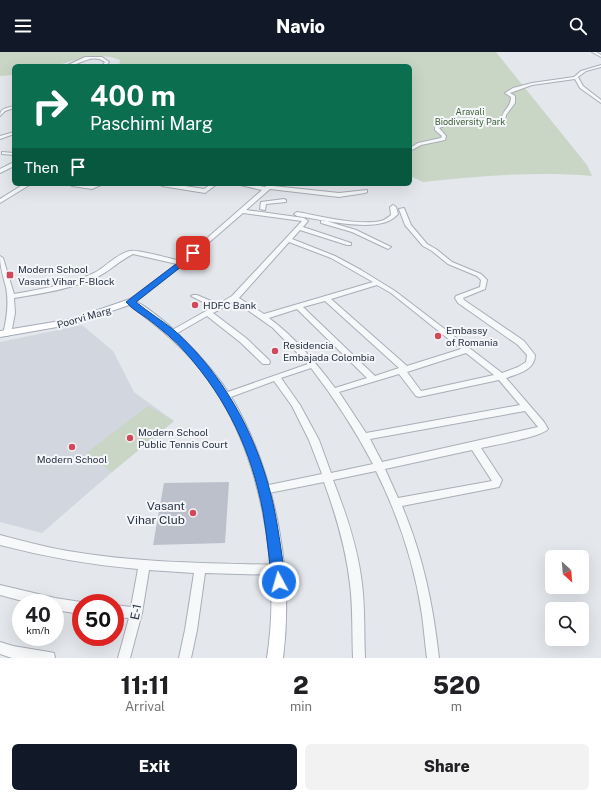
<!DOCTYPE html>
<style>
body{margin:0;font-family:"Public Sans",sans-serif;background:#f2f2f2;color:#202124;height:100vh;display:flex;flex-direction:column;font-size:15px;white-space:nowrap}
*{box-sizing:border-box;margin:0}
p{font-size:13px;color:#757577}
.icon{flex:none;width:22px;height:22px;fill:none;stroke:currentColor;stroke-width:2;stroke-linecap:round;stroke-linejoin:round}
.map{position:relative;height:606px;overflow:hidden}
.drawer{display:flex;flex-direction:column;background:#fff;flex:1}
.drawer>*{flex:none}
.guide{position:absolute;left:12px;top:12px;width:400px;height:122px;border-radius:6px;box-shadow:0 4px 16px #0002;background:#0b6e4f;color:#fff;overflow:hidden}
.needle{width:26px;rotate:154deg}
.buttons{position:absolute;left:545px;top:498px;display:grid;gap:8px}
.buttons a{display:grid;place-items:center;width:44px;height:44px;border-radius:6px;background:#fff;box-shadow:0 4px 16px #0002;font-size:20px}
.speed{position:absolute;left:12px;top:542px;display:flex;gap:8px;font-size:20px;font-weight:700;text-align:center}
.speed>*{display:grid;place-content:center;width:52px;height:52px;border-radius:50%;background:#fff;box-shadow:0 4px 16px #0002;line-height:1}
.speed small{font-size:10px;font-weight:400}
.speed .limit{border:6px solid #d22;background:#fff;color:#111}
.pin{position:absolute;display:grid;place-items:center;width:34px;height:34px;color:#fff;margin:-17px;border-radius:8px;box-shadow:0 2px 6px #0006}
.me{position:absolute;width:44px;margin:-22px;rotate:354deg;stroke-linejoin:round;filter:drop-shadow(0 0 3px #0008)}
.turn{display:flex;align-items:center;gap:14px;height:84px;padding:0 12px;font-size:18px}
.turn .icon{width:52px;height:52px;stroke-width:2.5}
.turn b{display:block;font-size:28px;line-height:34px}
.then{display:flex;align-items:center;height:38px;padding:0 12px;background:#0003;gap:8px;font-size:15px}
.eta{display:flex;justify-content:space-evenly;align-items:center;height:68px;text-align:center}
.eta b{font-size:24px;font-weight:800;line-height:28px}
.cta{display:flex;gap:8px;margin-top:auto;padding:8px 12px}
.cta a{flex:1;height:46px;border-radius:6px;background:#111827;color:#fff;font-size:16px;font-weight:800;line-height:46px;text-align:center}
.cta a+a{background:#f2f2f2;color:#202124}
header{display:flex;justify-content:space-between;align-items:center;height:52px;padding:0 12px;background:#111827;color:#fff;font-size:18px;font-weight:800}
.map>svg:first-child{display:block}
.built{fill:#d2d6de}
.green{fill:#c9d6c5}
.building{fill:#bbc0ca}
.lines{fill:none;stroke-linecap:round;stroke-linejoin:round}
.minor-casing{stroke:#a9aeb7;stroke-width:2}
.major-casing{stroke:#a3abb8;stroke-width:2}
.minor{fill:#f7f8fa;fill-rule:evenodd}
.major{fill:#fff;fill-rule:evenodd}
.route{fill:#1a73e8;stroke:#114b97}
.poi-dot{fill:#d1495b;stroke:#f4f6f9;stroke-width:1.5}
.labels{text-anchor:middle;stroke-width:4;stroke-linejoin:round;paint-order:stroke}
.far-park-label{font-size:9px;fill:#3f6138;stroke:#f4f6f9}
.poi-label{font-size:10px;fill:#2b3445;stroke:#f4f6f9;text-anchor:start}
.street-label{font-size:10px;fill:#2b3445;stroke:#f4f6f9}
.near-poi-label{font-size:12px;fill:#2b3445;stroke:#f4f6f9;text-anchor:end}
.near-street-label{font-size:12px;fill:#2b3445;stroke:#f4f6f9}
</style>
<header><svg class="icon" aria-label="menu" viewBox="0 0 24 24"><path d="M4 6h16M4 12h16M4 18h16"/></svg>Navio<svg class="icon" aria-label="search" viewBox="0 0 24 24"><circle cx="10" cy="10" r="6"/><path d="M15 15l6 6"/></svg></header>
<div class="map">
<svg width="601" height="606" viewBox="0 0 601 606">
<rect width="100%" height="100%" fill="#e4e7ec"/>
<path class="built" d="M82,273L113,299L134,340L174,369L112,420L42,481L0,470V290Z"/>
<path class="green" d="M0,0H496L587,113L592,124C536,119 479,124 423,130L410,124V14H119L120,8L111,5L98,4L71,9L56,14H14V23L0,24Z
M148,354L174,369L112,420L85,402Z"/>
<path class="building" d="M229,430L225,491L153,493L164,431Z"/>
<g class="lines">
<g class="minor-casing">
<path id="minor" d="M592,0H596L601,3V5Z
M85,5H102L109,10L106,14H102L105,10C92,0 79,14 66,14Z
M601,13V15L586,19L578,25L583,34L601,48V51L580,36L575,27L532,33L510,41L515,44V51L506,63L505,69C484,74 460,67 439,76L446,84L445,88L421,93L410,99V96L418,91L441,86L442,84L435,78V75L449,69H496L502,67C502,58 511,56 511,45L505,41L513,36L532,31L574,25L581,19Z
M14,54V56L5,59L0,64C0,56 7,56 14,54Z
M14,80V82L0,87V84Z
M2,100L14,101V103L2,102Z
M12,111H14V114L0,121V117Z
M24,132H31L0,151V147Z
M69,132L92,133L103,132L92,137L72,134Z
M159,132H172L204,137L211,132H217L205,141L162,134Z
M236,132H248L265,135L269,132H275L273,134L339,141L367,138V140L365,141L339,145L270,137L246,158L304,166L308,169L303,175L351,191V193H347L300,178L292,187L335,204L361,218L395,239L502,321L518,315L526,310L527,303L518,293L458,251L455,246L456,244L480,235L481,228L477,224L448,212L432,199L423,194L405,173L399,157L404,156L411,173L427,192L436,197L452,210L481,222L487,228L485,237L463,246L464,248L524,289L535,303C535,318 518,322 506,326L544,370L548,377C542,385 493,393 481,396L502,428L499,435L402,454C423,504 433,552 439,606H427C425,592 424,577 422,563C415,514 398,463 376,419L333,428C346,461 358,496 362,532C365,556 364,582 365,606H353C352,581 353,556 350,532C346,497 336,463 324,430L264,442L260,441L259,438L260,435L264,434L322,422L309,388L292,354L274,329L228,346H222L221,344L222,342L308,312L273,276L235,249L213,261L246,286L269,308L270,310L269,312H263L240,290L207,264L174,283H171L167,281L213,255L191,244L193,243H197L218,252L232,244L302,169L243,161L184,212L133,252H127L126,250L177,212L133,202C120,208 111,218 99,224C73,237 43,241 14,246L15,261L11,282L7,284L3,282C7,266 9,251 6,235C3,224 0,215 0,204L3,206L14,242C41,237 69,233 94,221C106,215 116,202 130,199C137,197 171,207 181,209L262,138ZM289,190L331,206L373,230L264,262L239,246ZM377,233L391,241L461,297L407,314L331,247ZM325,249L399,316L375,324L303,255ZM297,257L367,326L335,336C316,311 295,285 269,266ZM466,301L494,323L421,339L407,320ZM311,316C335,347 355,378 373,412L331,421L319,388L300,353L281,326ZM399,322L416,344L419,345L499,328L520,353L366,381L339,340ZM525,359L538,375L382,410L370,387ZM472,398L492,429L398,446L385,417Z
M284,147L286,148V150L266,152L265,158L260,157L261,150Z
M393,153L396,155L398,162L397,163C379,183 322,167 297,164L294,162L297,160C320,164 359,174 381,169C385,168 388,165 391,163L390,155Z
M323,168L356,178L391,195L388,197L386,196L352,180L321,171V169Z
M0,483C23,489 45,495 68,499C137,511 208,511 278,513L282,514L284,518L282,522L278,523L205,521L197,578L191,606H179L185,578L194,521L149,518L142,561L130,606H118L129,566L115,565V553L131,555L138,517C91,513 46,505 0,493Z
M0,533L55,546L81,550L83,551H81V562L55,558V551H30L0,543Z
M0,590L13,594L49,600L54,601L55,606H12L0,602Z"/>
</g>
<g class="major-casing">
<path id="major" d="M130,247C142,250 172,275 181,285C201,304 219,325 233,348C276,423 294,521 283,606H267C281,516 262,403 208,327C186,297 159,275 129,253L74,272L0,285V279L72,267Z"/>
</g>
<use href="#minor" class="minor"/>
<use href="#major" class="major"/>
</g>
<path class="route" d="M193,199L196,200V203L136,250C148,260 163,269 175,279C222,321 254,379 270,439C278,469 281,500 286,530L284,534L279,536L274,534L272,530C269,507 267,483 263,460C251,398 228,349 186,301C175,288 162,278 148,267C141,262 132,257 126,250Z"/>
<g class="poi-dot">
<rect x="6" y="219" width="8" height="8" rx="2"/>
<circle cx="195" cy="253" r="4"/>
<circle cx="438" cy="284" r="4"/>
<circle cx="275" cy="299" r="4"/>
<circle cx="130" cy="386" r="4"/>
<circle cx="72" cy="395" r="4"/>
<circle cx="193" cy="461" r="4"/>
</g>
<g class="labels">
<g class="far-park-label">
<text x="470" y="63">Aravali<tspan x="470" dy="10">Biodiversity Park</tspan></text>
</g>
<g class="poi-label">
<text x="18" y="221">Modern School<tspan x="18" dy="12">Vasant Vihar F-Block</tspan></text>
<text x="203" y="257">HDFC Bank</text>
<text x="446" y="282">Embassy<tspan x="446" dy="12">of Romania</tspan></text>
<text x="283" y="297">Residencia<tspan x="283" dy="12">Embajada Colombia</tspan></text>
<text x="138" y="384">Modern School<tspan x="138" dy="12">Public Tennis Court</tspan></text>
<text x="72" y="411" text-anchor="middle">Modern School</text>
</g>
<g class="street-label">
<text transform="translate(84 265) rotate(-16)" y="4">Poorvi Marg</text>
</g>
<g class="near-poi-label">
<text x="185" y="458">Vasant<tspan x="185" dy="14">Vihar Club</tspan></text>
</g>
<g class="near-street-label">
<text transform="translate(136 560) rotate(-79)" y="4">E-1</text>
</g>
</g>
</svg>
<div class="buttons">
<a><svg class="needle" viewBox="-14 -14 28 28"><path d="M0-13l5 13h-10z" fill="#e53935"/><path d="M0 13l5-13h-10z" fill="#757577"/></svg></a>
<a><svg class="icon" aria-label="search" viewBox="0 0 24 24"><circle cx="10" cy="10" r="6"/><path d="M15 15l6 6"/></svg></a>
</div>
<div class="speed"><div>40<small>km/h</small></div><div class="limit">50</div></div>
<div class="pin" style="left:193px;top:201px;background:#d93025"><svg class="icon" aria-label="arrive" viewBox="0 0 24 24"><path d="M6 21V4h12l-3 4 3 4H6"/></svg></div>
<svg class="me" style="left:279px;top:530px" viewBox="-20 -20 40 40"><circle r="17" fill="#1a73e8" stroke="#fff" stroke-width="3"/><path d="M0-11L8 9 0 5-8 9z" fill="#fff"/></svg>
<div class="guide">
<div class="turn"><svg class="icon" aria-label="right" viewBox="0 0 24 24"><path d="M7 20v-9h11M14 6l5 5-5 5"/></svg><div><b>400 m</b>Paschimi Marg</div></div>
<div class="then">Then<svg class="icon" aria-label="arrive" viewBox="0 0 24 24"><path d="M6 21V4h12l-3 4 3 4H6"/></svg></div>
</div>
</div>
<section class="drawer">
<div class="eta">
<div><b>11:11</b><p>Arrival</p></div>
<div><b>2</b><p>min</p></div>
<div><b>520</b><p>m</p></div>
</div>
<div class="cta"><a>Exit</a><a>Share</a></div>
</section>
